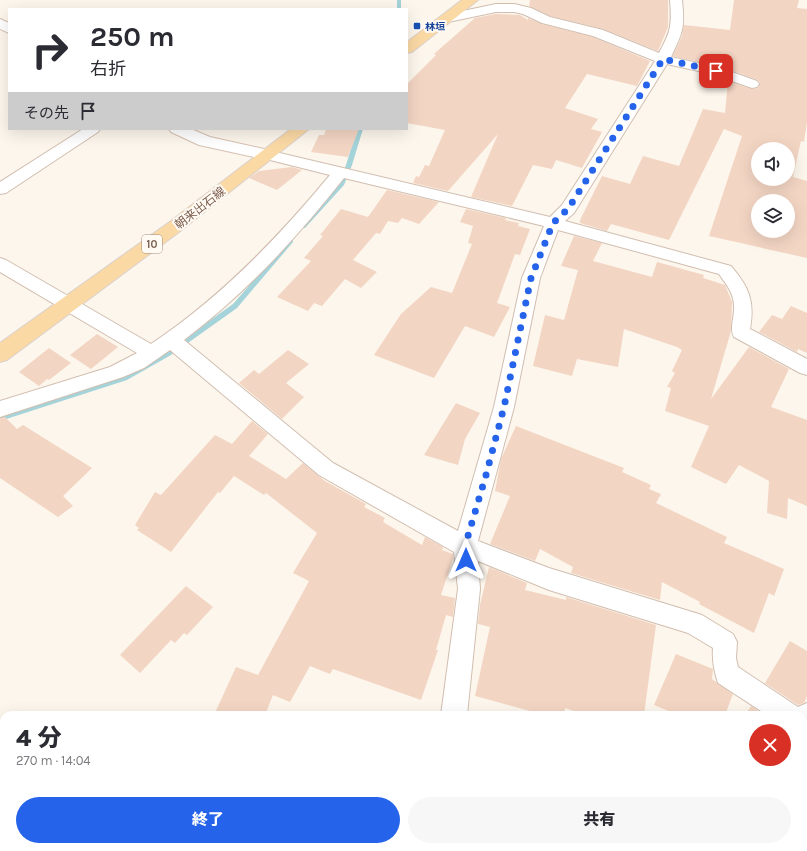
<!DOCTYPE html>
<html lang="ja">
<meta charset="utf-8">
<style>
body{margin:0;font-family:Karla,"Noto Sans JP",sans-serif;background:#f7f7f7;color:#2b2b33;height:100vh;display:flex;flex-direction:column;font-size:15px;white-space:nowrap}
*{box-sizing:border-box;margin:0}
p{font-size:13px;color:#7c7c81}
.icon{flex:none;width:22px;height:22px;fill:none;stroke:currentColor;stroke-width:2;stroke-linecap:round;stroke-linejoin:round}
.map{position:relative;flex:1;overflow:hidden}
.drawer{position:absolute;left:0px;top:711px;width:807px;height:140px;display:flex;flex-direction:column;background:#fff;border-radius:12px 12px 0 0;box-shadow:0 4px 16px #0002}
.drawer>*{flex:none}
.hud{position:absolute;left:8px;top:8px;width:400px;height:122px;border-radius:0px;box-shadow:0 4px 16px #0002;background:#fff;color:#2b2b33;overflow:hidden}
.tools{position:absolute;left:751px;top:142px;display:grid;gap:8px}
.tools a{display:grid;place-items:center;width:44px;height:44px;border-radius:50%;background:#fff;box-shadow:0 4px 16px #0002;font-size:20px}
.pin{position:absolute;display:grid;place-items:center;width:34px;height:34px;color:#fff;margin:-17px;border-radius:8px;box-shadow:0 2px 6px #0006}
.me{position:absolute;width:44px;margin:-22px;rotate:0deg;stroke-linejoin:round;filter:drop-shadow(0 0 3px #0008)}
.turn{display:flex;align-items:center;gap:14px;height:84px;padding:0 16px;font-size:18px}
.turn .icon{width:52px;height:52px;stroke-width:2.5}
.turn b{display:block;font-size:28px;line-height:34px}
.then{display:flex;align-items:center;height:38px;padding:0 16px;background:#0003;gap:8px;font-size:15px}
.round{display:grid;place-items:center;flex:none;width:42px;height:42px;border-radius:21px;background:#f7f7f7}
.head{display:flex;align-items:center;justify-content:space-between;height:68px;padding:0 16px}
h1{font-size:24px;font-weight:800;line-height:30px}
.button{display:flex;gap:8px;margin-top:auto;padding:8px 16px}
.button a{flex:1;height:46px;border-radius:24px;background:#2563eb;color:#fff;font-size:16px;font-weight:800;line-height:46px;text-align:center}
.button a+a{background:#f7f7f7;color:#2b2b33}
.map>svg:first-child{display:block}
.lines{fill:none;stroke-linecap:round;stroke-linejoin:round}
.stream{fill:#a5d3da;fill-rule:evenodd}
.building{fill:#f3d5c3;fill-rule:evenodd}
.street-casing{stroke:#d1beb0;stroke-width:2}
.secondary-casing{stroke:#d6c0b0;stroke-width:2}
.primary-casing{stroke:#dad1cd;stroke-width:2}
.street{fill:#fff;fill-rule:evenodd}
.secondary{fill:#fff;fill-rule:evenodd}
.primary{fill:#fbd9a5;fill-rule:evenodd}
.route{stroke:#2563eb;stroke-width:7;stroke-dasharray:0 12.6}
.transit-dot{fill:#1a4fb4;stroke:#fffaf3;stroke-width:1.5}
.labels{text-anchor:middle;stroke-width:4;stroke-linejoin:round;paint-order:stroke}
.far-transit-label{font-size:10px;font-weight:bold;fill:#164399;stroke:#fffaf3;text-anchor:start}
.shield{fill:#fffaf3;stroke:#a28b7f;stroke-width:1}
.shield-label{font-size:11px;font-weight:bold;fill:#7a5c4d}
.street-label{font-size:12px;fill:#7a5c4d;stroke:#fffaf3}
</style>
<div class="map">
<svg width="807" height="851" viewBox="0 0 807 851">
<rect width="100%" height="100%" fill="#fdf6ec"/>
<g class="lines">
<path class="stream" d="M397,0H401V9H397Z
M357,129H363L352,165L344,185L305,228H301V226L339,184L346,165Z
M291,239L293,240V242L237,308L171,355L127,380L0,421V415L123,376L167,351L233,304L289,240Z"/>
</g>
<path class="building" d="M530,0H668V27L658,51L603,29L550,16L529,6Z
M734,0H799L797,8L807,9V122L804,142L801,141L793,177L807,181V258L709,236L742,136L724,129L669,240L611,224L607,231L580,223V220L602,176L630,184L643,156L679,166L703,109L725,113L728,81L752,89L758,88L760,83L758,80L722,67L673,56L682,36L684,25L730,30ZM758,149H788V179H758ZM758,201H788V231H758Z
M496,14L520,15L528,20V18L542,24L593,37L650,61L637,86L587,74L565,108L598,119L591,129L602,132L582,168L556,160L552,169L533,165L512,206L471,197L498,134L448,191L413,183L416,176L419,177L425,165L429,166L445,130L407,123V84L436,55L434,54L475,18Z
M326,129H359L348,157L311,152L319,135H324Z
M292,167L302,170L277,190L249,178L259,171Z
M387,190L439,202L419,224L402,218L398,223L388,221L380,234L376,233L353,260L377,272L361,288L345,279L322,306L314,303L308,311L277,297L311,261L304,258L323,236L320,235L341,209L368,217Z
M466,209L506,218L505,220L519,223L518,226L530,229L520,255L515,254L497,303L510,307L494,337L465,326L434,378L374,355L401,314L431,287L452,293L472,244L468,243L473,226L460,222Z
M574,236L602,243L593,261L652,277L657,262L704,275L703,278L725,285L732,302L731,331L711,399L749,347L789,369L771,407L807,420V506L788,498L787,519L767,513L769,481L739,465L726,484L691,467L709,426L665,411L671,388L667,387L675,373L672,371L682,350L677,347L624,329L618,367L577,359L572,376L533,366L545,315L564,320L578,270L561,266Z
M791,306L807,313V353L798,349L797,352L759,332L772,315L782,319Z
M97,334L118,347L91,369L70,355Z
M49,348L71,363L49,380L47,379L39,386L19,372Z
M288,350L309,364L286,383L304,397L282,419L239,383L254,370L259,374Z
M456,403L480,413L465,439L458,465L424,455Z
M5,417L17,429L23,425L92,468L63,496L73,506L58,517L0,478V418Z
M252,421L268,434L249,456L286,479L303,463L325,481L366,504L364,507L385,518L383,522L422,545L425,537L443,547L442,550L453,554V558L441,595L455,598L453,617L446,615L436,650H438L421,700L333,669L330,674L310,666L290,702L273,695L265,715H214L236,667L258,675L309,581L293,573L317,533L266,493L264,495L234,476L220,493L218,492L171,552L137,530L139,528L135,525L155,492L161,495L215,435L232,444Z
M516,426L624,468L622,472L651,485L649,489L661,494L656,503L727,537L724,543L784,569L774,596L769,593L754,633L699,604L700,602L662,582L660,600L571,573L573,567L540,549L535,561L490,544L510,496L495,491L501,459Z
M489,567L527,583L525,590L566,600V597L656,625L644,715H586L565,708L564,715H529L530,711L475,696L490,627L478,624L480,605Z
M186,586L213,607L187,635L184,633L175,643L171,640L140,673L120,655Z
M790,641L807,651V696L804,703L798,705L765,683Z
M676,654L713,669L712,679L733,694L725,715H678L654,705Z
M751,706L764,715H745Z"/>
<g class="lines">
<g class="street-casing">
<path id="street" d="M670,0H682C685,28 683,32 671,57L721,68L757,81L759,84L757,87L752,88L712,74L667,64L574,213L565,221L731,266C749,287 755,301 750,329L807,359V375L800,373L734,337C729,328 735,316 734,306C734,293 726,284 719,274L558,230L540,278L514,407L478,541L549,568L702,615L733,634L737,642L736,658L738,667L798,707L807,703V733L803,735V715H767L718,683C714,671 712,660 713,648L688,633L549,590L478,561L480,589L467,715H441L458,589L454,552L319,475L170,350L144,368L123,377L0,417V401L110,367L137,353L0,272V258L6,260L151,344C220,298 278,238 330,175L262,158L259,155L262,152L267,150L550,217L562,205L655,61L593,36L542,23L523,14L514,12H496L448,22L444,21L442,18L444,15L496,4H514L531,8L550,17L603,30L659,53C671,31 672,25 670,0ZM344,178L544,226L522,278L494,407L458,531L333,463L184,340C246,293 296,239 344,178Z
M83,129H100L98,132L6,193L0,194V182Z
M415,847H443L442,851H414Z"/>
</g>
<g class="secondary-casing">
<path id="secondary" d="M0,19L9,23V33L0,29Z
M169,129H191L210,137L273,151L275,155L273,159L267,160L199,145L171,132Z"/>
</g>
<g class="primary-casing">
<path id="primary" d="M462,0H478L412,52L407,53V42Z
M291,129H309L183,229L7,360L0,362V343L171,221Z"/>
</g>
<use href="#street" class="street"/>
<use href="#secondary" class="secondary"/>
<use href="#primary" class="primary"/>
</g>
<g class="lines">
<path class="route" d="M466,560L465,546L486,475L504,407L531,278L553,223L568,209L663,59L716,71"/>
</g>
<rect class="transit-dot" x="413" y="22" width="8" height="8" rx="2"/>
<g class="labels">
<g class="far-transit-label">
<text x="425" y="30">林垣</text>
</g>
<rect class="shield" x="142" y="235" width="20" height="18" rx="3"/>
<g class="shield-label">
<text x="152" y="248">10</text>
</g>
<g class="street-label">
<text transform="translate(200 208) rotate(-38)" y="4">朝来出石線</text>
</g>
</g>
</svg>
<div class="tools">
<a><svg class="icon" aria-label="sound" viewBox="0 0 24 24"><path d="M4 9h4l5-4v14l-5-4H4zM17 9q2 3 0 6"/></svg></a>
<a><svg class="icon" aria-label="layers" viewBox="0 0 24 24"><path d="M12 4l9 5-9 5-9-5zM3 14l9 5 9-5"/></svg></a>
</div>
<div class="pin" style="left:716px;top:71px;background:#d93025"><svg class="icon" aria-label="arrive" viewBox="0 0 24 24"><path d="M6 21V4h12l-3 4 3 4H6"/></svg></div>
<svg class="me" style="left:466px;top:560px" viewBox="-20 -20 40 40"><path d="M0-17L14 15 0 8-14 15z" fill="#2563eb" stroke="#fff" stroke-width="4"/></svg>
<div class="hud">
<div class="turn"><svg class="icon" aria-label="right" viewBox="0 0 24 24"><path d="M7 20v-9h11M14 6l5 5-5 5"/></svg><div><b>250 m</b>右折</div></div>
<div class="then">その先<svg class="icon" aria-label="arrive" viewBox="0 0 24 24"><path d="M6 21V4h12l-3 4 3 4H6"/></svg></div>
</div>
<section class="drawer">
<div class="head"><div><h1>4 分</h1><p>270 m · 14:04</p></div><a class="round" style="background:#d93025;color:#fff"><svg class="icon" aria-label="close" viewBox="0 0 24 24"><path d="M6 6l12 12M18 6L6 18"/></svg></a></div>
<div class="button"><a>終了</a><a>共有</a></div>
</section>
</div>
